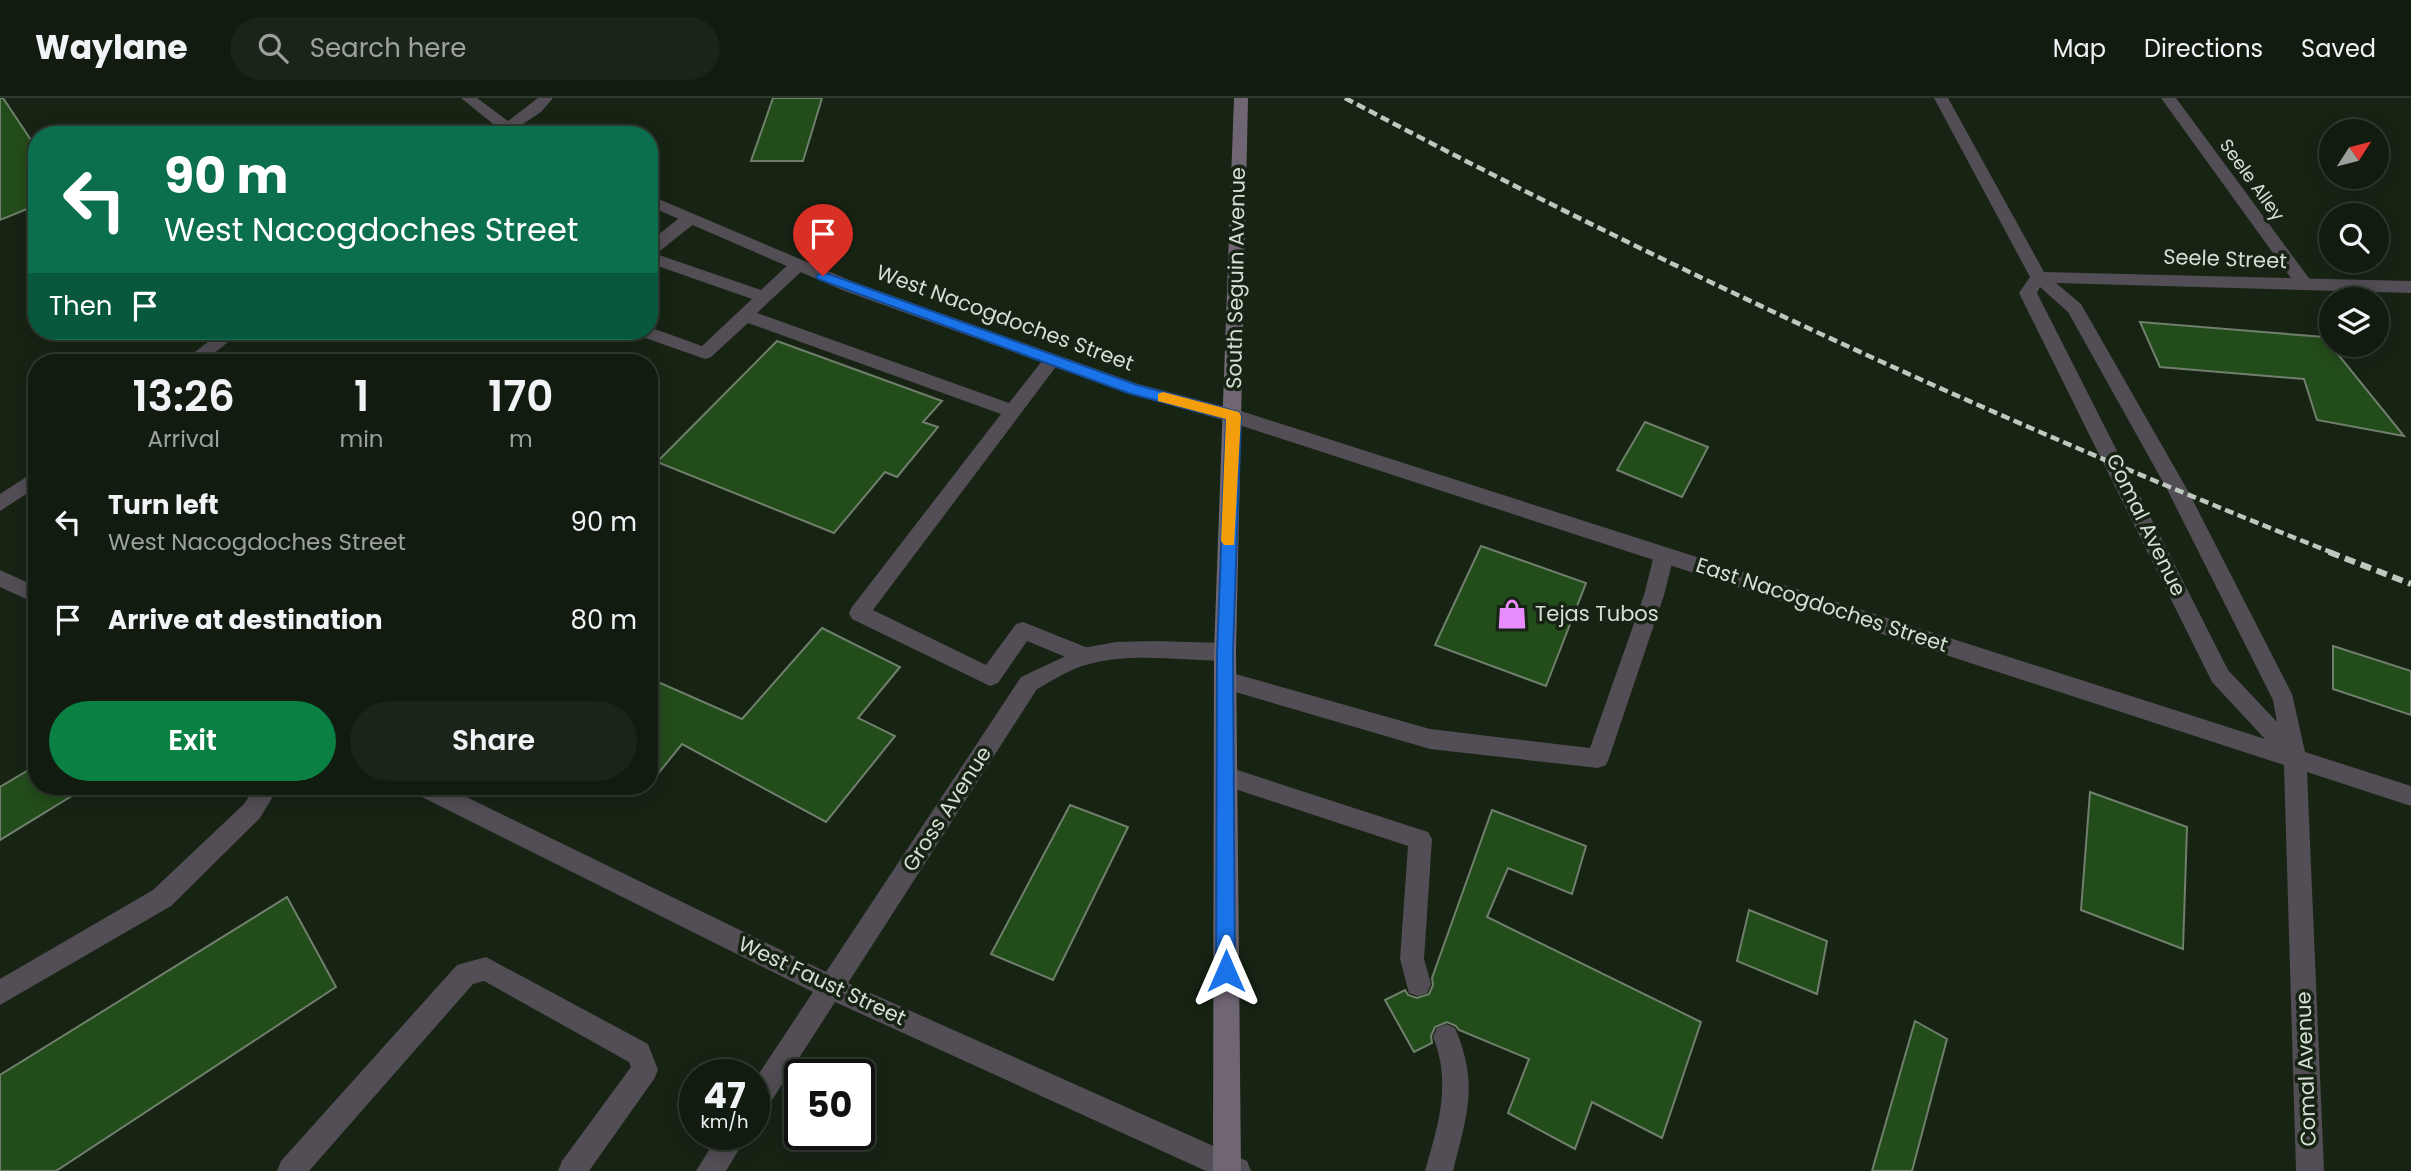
<!DOCTYPE html>
<style>
body{margin:0;font-family:Poppins,sans-serif;background:#1a2418;color:#f1f3f6;height:100vh;display:flex;flex-direction:column;font-size:26px;white-space:nowrap}
*{box-sizing:border-box;margin:0}
p{font-size:23px;color:#9ca19e}
.icon{flex:none;width:38px;height:38px;fill:none;stroke:currentColor;stroke-width:2;stroke-linecap:round;stroke-linejoin:round}
.map{position:relative;flex:1;overflow:hidden}
.drawer{position:absolute;left:28px;top:256px;width:630px;height:441px;display:flex;flex-direction:column;background:#111b0f;border-radius:28px;box-shadow:0 4px 18px #0003,0 0 0 2px #30392f}
.drawer>*{flex:none}
.guide{position:absolute;left:28px;top:28px;width:630px;height:214px;border-radius:28px;box-shadow:0 4px 18px #0003,0 0 0 2px #30392f;background:#0b6e4f;color:#fff;overflow:hidden}
.needle{width:46px;rotate:54deg}
.controls{position:absolute;left:2319px;top:21px;display:grid;gap:14px}
.controls a{display:grid;place-items:center;width:70px;height:70px;border-radius:50%;background:#111b0f;box-shadow:0 4px 18px #0003,0 0 0 2px #30392f;font-size:35px}
.speed{position:absolute;left:679px;top:961px;display:flex;gap:14px;font-size:35px;font-weight:700;text-align:center}
.speed>*{display:grid;place-content:center;width:91px;height:91px;border-radius:50%;background:#111b0f;box-shadow:0 4px 18px #0003,0 0 0 2px #30392f;line-height:1}
.speed small{font-size:18px;font-weight:400}
.speed .limit{border:4px solid #111;border-radius:10px;background:#fff;color:#111}
.pin{position:absolute;display:grid;place-items:center;width:60px;height:60px;color:#fff;margin:-72px -30px;border-radius:50% 50% 50% 0;rotate:-45deg;box-shadow:0 0 7px #0007}
.pin .icon{rotate:45deg}
.me{position:absolute;width:77px;margin:-38px;rotate:0deg;stroke-linejoin:round;filter:drop-shadow(0 0 5px #0008)}
.turn{display:flex;align-items:center;gap:24px;height:147px;padding:0 21px;font-size:32px}
.turn .icon{width:91px;height:91px;stroke-width:2.5}
.turn b{display:block;font-size:49px;line-height:60px}
.then{display:flex;align-items:center;height:66px;padding:0 21px;background:#0003;gap:14px;font-size:26px}
.eta{display:flex;justify-content:space-evenly;align-items:center;height:119px;text-align:center}
.eta b{font-size:42px;font-weight:600;line-height:49px}
.action{display:flex;gap:14px;margin-top:auto;padding:14px 21px}
.action a{flex:1;height:80px;border-radius:42px;background:#0b8043;color:#fff;font-size:28px;font-weight:600;line-height:80px;text-align:center}
.action a+a{background:#1a2418;color:#f1f3f6}
ul{padding:0;list-style:none}
li{display:flex;align-items:center;gap:21px;height:98px;padding:0 21px}
li div{flex:1}
li b{display:block;font-size:26px}
li em{font-style:normal}
header{display:flex;align-items:center;gap:42px;box-sizing:border-box;height:98px;padding:0 35px;background:#111b0f;border-bottom:2px solid #30392f}
header strong{font-size:33px}
nav{display:flex;gap:38px;margin-inline-start:auto;font-size:24px}
.search{width:490px;height:63px;background:#1a2418;display:flex;align-items:center;gap:18px;box-sizing:border-box;padding:0 24px;border-radius:38px;color:#9ca19e;font-size:26px}
.map>svg:first-child{display:block}
.building{fill:#234c1b;stroke:#6f7f6c;stroke-width:2}
.lines{fill:none;stroke-linecap:round;stroke-linejoin:round}
.lane{fill:#534d55;fill-rule:evenodd}
.street{fill:#534d55;fill-rule:evenodd}
.secondary{fill:#706673;fill-rule:evenodd}
.rail-far1{stroke:#bfc8be;stroke-width:4.5;stroke-dasharray:9 4.5;stroke-linecap:butt}
.rail{stroke:#bfc8be;stroke-width:6;stroke-dasharray:11 6;stroke-linecap:butt}
.route{fill:#1a73e8;stroke:#114b97;stroke-width:2}
.slow{fill:#f59e0b}
.labels{text-anchor:middle;stroke-width:7;stroke-linejoin:round;paint-order:stroke}
.far-street-label{font-size:18px;fill:#d6dfd5;stroke:#172414}
.street-label{font-size:21px;fill:#d6dfd5;stroke:#172414}
.poi-label{font-size:21px;fill:#d6dfd5;stroke:#172414;text-anchor:start}
</style>
<header>
<strong>Waylane</strong>
<div class="search"><svg class="icon" aria-label="search" viewBox="0 0 24 24"><circle cx="10" cy="10" r="6"/><path d="M15 15l6 6"/></svg>Search here</div>
<nav><a>Map</a><a>Directions</a><a>Saved</a></nav>
</header>
<div class="map">
<svg width="2411" height="1073" viewBox="0 0 2411 1073">
<rect width="100%" height="100%" fill="#172414"/>
<path class="building" d="M0,0H3L37,51V107L0,122Z
M773,0H822L803,63H751Z
M2140,224L2324,239L2404,338L2317,322L2304,281L2160,269Z
M777,243L942,303L923,324L938,329L897,379L885,374L834,435L657,364Z
M1645,324L1708,349L1682,399L1617,372Z
M1481,448L1586,485L1546,588L1435,547Z
M822,530L900,569L858,620L895,638L826,724L682,646L649,687V580L742,621Z
M2333,548L2411,573V617L2333,591Z
M37,667V688H88L0,742V689Z
M2090,694L2187,729L2183,851L2081,812Z
M1070,707L1128,729L1053,882L991,856Z
M1492,712L1586,748L1572,796L1508,770L1487,819L1701,924L1662,1040L1592,1004L1575,1051L1508,1015L1529,961L1459,932L1456,928L1447,924L1435,929L1431,938L1432,945L1414,954L1385,902L1405,892L1408,897L1417,900L1429,896L1433,887L1432,880Z
M287,799L336,889L56,1073H0V977Z
M1749,812L1827,843L1817,896L1737,863Z
M1915,923L1947,941L1912,1073H1872Z"/>
<g class="lines">
<path class="lane" d="M2161,0H2176L2311,183L2313,187L2311,191H2299Z
M689,116L695,117L697,121L695,125L656,156L761,192L792,163H804L806,167L804,171L757,215L1009,305L1046,258H1058L1061,262L1058,266L873,512L986,567L1016,526L1023,524L1093,552L1096,558L1093,564L1085,567L1027,543L998,585L990,588L852,521L849,515L852,509L1001,316L748,225L711,259L705,261L637,237L634,233H649V229L702,248L752,201L649,165V144L683,117Z
M1664,449L1671,452L1674,457L1664,497L1609,660L1606,667L1598,670L1430,651L1225,591L1217,588L1214,582L1217,576L1225,573L1430,631L1590,650L1644,497L1654,457L1657,452Z
M1225,668L1428,734L1432,741L1424,861L1431,886L1427,895L1418,898L1409,895L1400,861L1408,748L1217,685L1214,678L1217,671Z
M256,688H279L260,720L171,808L0,907V881L153,792L244,706Z
M486,859L648,946L658,972L654,981L589,1073H558L562,1063L631,969L629,964L484,883L473,886L309,1073H277L281,1063L457,867Z
M1446,926L1455,930C1479,986 1467,1017 1453,1073H1425C1438,1027 1452,985 1433,939L1437,930Z"/>
<path class="street" d="M461,0H477L508,23L538,0H553L541,14L517,30L524,37H490L498,30Z
M1934,0H1948L2044,174L2411,183V195L2056,185L2081,206L2188,393L2292,596L2305,654L2411,688V708L2307,674L2324,1073H2296L2284,667L1230,324L1127,295L842,192L649,108V97L854,184L1138,286L1241,313L2265,641L2212,584L2019,195L2030,179ZM2040,189L2068,214L2168,393L2273,602L2277,624L2228,572L2037,195Z
M222,233H242L203,264H182Z
M37,372V389L0,413V396Z
M0,472L37,489V506L0,489Z
M1153,543L1225,545L1232,548L1236,554L1232,560L1225,563C1179,562 1129,554 1085,567C1068,572 1052,583 1037,591L848,885L1247,1063L1251,1073H1206L835,904L763,1016L754,1020V983L813,894L414,695L411,688H444L826,874L1021,579L1083,550L1116,544Z
M719,1036H748L726,1073H696Z"/>
<path class="secondary" d="M1234,0H1248L1236,554L1241,1073H1213L1214,554Z"/>
<path class="rail-far1" d="M1345,0C1666,170 1995,322 2333,455"/>
<path class="rail" d="M2329,454L2411,486"/>
</g>
<path class="route" d="M823,174L1137,287L1239,314L1241,318L1233,554L1235,873L1233,879L1226,882L1219,879L1216,873L1217,554L1226,321L1128,295L818,181L816,178Z"/>
<path class="slow" d="M1163,294L1239,314L1241,318L1234,447H1224L1221,443L1226,321L1158,303V296Z"/>
<defs>
<g id="shop-bare" transform="scale(2.415)"><path d="M-5-2.5h2.3a2.7 3.5 0 0 1 5.4 0H5L5.5 6h-11ZM-1.5-2.5h3a1.5 2.3 0 0 0-3 0Z" fill="#e98dfe" stroke="#172414" stroke-width="2.5" paint-order="stroke"/></g>
</defs>
<g fill-rule="evenodd">
<use href="#shop-bare" x="1512" y="516"/>
</g>
<g class="labels">
<g class="far-street-label">
<text transform="translate(2252 82) rotate(54)" y="6">Seele Alley</text>
</g>
<g class="street-label">
<text transform="translate(2225 161) rotate(2)" y="7">Seele Street</text>
<text transform="translate(1236 180) rotate(-89)" y="7">South Seguin Avenue</text>
<text transform="translate(1005 220) rotate(20)" y="7">West Nacogdoches Street</text>
<text transform="translate(2146 427) rotate(64)" y="7">Comal Avenue</text>
<text transform="translate(1822 507) rotate(18)" y="7">East Nacogdoches Street</text>
<text transform="translate(947 711) rotate(-57)" y="7">Gross Avenue</text>
<text transform="translate(822 883) rotate(25)" y="7">West Faust Street</text>
<text transform="translate(2306 971) rotate(-92)" y="7">Comal Avenue</text>
</g>
<g class="poi-label">
<text x="1535" y="523">Tejas Tubos</text>
</g>
</g>
</svg>
<div class="controls">
<a><svg class="needle" viewBox="-14 -14 28 28"><path d="M0-13l5 13h-10z" fill="#e53935"/><path d="M0 13l5-13h-10z" fill="#9ca19e"/></svg></a>
<a><svg class="icon" aria-label="search" viewBox="0 0 24 24"><circle cx="10" cy="10" r="6"/><path d="M15 15l6 6"/></svg></a>
<a><svg class="icon" aria-label="layers" viewBox="0 0 24 24"><path d="M12 4l9 5-9 5-9-5zM3 14l9 5 9-5"/></svg></a>
</div>
<div class="speed"><div>47<small>km/h</small></div><div class="limit">50</div></div>
<div class="pin" style="left:823px;top:178px;background:#d93025"><svg class="icon" aria-label="arrive" viewBox="0 0 24 24"><path d="M6 21V4h12l-3 4 3 4H6"/></svg></div>
<svg class="me" style="left:1226px;top:873px" viewBox="-20 -20 40 40"><path d="M0-17L14 15 0 8-14 15z" fill="#1a73e8" stroke="#fff" stroke-width="4"/></svg>
<div class="guide">
<div class="turn"><svg class="icon" aria-label="left" viewBox="0 0 24 24"><path d="M17 20v-9H6M10 6l-5 5 5 5"/></svg><div><b>90 m</b>West Nacogdoches Street</div></div>
<div class="then">Then<svg class="icon" aria-label="arrive" viewBox="0 0 24 24"><path d="M6 21V4h12l-3 4 3 4H6"/></svg></div>
</div>
<section class="drawer">
<div class="eta">
<div><b>13:26</b><p>Arrival</p></div>
<div><b>1</b><p>min</p></div>
<div><b>170</b><p>m</p></div>
</div>
<ul>
<li><svg class="icon" aria-label="left" viewBox="0 0 24 24"><path d="M17 20v-9H6M10 6l-5 5 5 5"/></svg><div><b>Turn left</b><p>West Nacogdoches Street</p></div><em>90 m</em></li>
<li><svg class="icon" aria-label="arrive" viewBox="0 0 24 24"><path d="M6 21V4h12l-3 4 3 4H6"/></svg><div><b>Arrive at destination</b></div><em>80 m</em></li>
</ul>
<div class="action"><a>Exit</a><a>Share</a></div>
</section>
</div>
